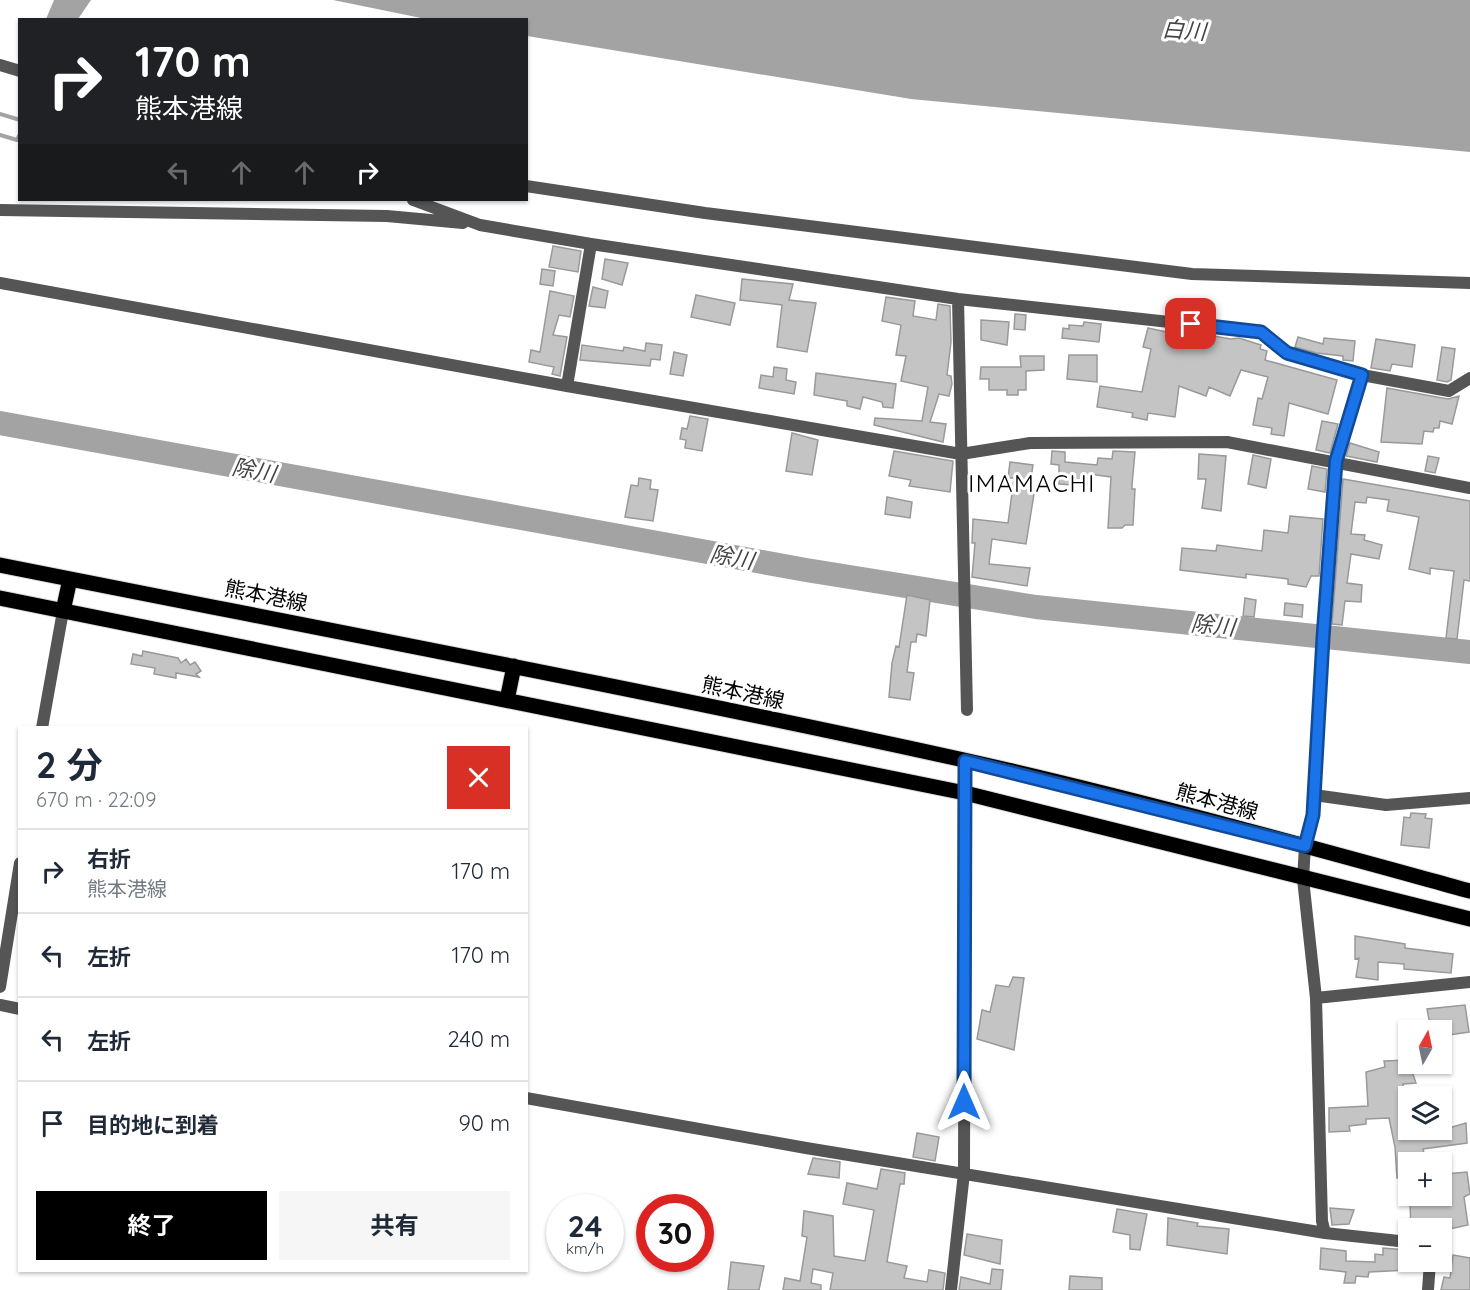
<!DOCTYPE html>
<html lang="ja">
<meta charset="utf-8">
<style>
body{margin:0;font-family:Quicksand,"Noto Sans JP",sans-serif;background:#f6f6f7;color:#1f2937;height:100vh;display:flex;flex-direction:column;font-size:22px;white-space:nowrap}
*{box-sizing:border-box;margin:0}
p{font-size:20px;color:#747a83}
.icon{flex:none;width:33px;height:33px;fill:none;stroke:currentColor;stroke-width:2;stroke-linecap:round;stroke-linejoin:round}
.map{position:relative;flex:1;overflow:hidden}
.sheet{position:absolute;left:18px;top:726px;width:510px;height:546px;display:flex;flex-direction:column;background:#fff;border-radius:0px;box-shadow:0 2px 4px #0004}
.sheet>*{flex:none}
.guide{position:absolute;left:18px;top:18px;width:510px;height:183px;border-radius:0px;box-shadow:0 2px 4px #0004;background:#202124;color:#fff;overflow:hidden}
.needle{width:39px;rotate:9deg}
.controls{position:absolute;left:1398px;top:1020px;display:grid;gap:12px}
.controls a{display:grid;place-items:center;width:54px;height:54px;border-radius:0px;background:#fff;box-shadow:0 2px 4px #0004;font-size:30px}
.speed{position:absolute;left:546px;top:1194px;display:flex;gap:12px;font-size:30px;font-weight:700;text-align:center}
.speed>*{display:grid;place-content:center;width:78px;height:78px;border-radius:50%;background:#fff;box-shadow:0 2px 4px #0004;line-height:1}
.speed small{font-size:15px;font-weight:400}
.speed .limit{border:9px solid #d22;background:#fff;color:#111}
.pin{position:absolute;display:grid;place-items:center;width:51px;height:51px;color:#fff;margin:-26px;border-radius:12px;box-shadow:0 3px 9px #0006}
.me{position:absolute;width:66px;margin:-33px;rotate:0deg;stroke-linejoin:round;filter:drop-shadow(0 0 4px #0008)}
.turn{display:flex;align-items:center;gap:21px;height:126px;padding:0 18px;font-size:27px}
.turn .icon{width:78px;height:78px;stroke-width:2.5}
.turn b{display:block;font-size:42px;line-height:51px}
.lanes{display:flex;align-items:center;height:57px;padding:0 18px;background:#0003;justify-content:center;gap:30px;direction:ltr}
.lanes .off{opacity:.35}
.round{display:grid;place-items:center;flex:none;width:63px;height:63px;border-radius:0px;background:#f6f6f7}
.summary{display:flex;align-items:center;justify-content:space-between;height:102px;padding:0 18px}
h1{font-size:36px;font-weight:700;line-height:45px}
.cta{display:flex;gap:12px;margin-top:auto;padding:12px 18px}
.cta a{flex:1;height:69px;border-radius:0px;background:#000;color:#fff;font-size:24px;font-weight:700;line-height:69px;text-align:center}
.cta a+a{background:#f6f6f7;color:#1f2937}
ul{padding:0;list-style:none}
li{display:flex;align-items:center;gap:18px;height:84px;padding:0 18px;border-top:2px solid #e0e1e3}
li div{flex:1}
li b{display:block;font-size:22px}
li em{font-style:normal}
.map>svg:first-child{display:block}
.water{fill:#a3a3a3}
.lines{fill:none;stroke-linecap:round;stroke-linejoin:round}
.stream{stroke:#a3a3a3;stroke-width:4}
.river{stroke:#a3a3a3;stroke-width:24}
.building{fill:#c4c4c4;stroke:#999;stroke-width:1.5}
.primary-casing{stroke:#dbdbdb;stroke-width:17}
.minor{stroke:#555;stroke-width:12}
.tertiary{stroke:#555;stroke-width:12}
.primary{stroke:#000;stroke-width:15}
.route-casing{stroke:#114b97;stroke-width:15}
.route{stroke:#1a73e8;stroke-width:10}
.labels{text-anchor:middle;stroke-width:6;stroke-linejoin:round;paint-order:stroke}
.street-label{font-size:21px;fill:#000;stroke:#fff}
.water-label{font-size:22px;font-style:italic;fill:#444;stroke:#fff}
.quarter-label{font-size:24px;letter-spacing:1.5px;fill:#000;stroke:#fff}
</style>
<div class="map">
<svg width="1470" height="1290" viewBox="0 0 1470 1290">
<rect width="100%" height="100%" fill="#fff"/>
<path class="water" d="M54,0H91L78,19H46Z
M333,0H1470V152L911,99L527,36L526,20L426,19Z"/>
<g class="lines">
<path class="stream" d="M0,114L20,120
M0,135L17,140L20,134"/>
<path class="river" d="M0,423L806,570L1036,607L1470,652"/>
</g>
<path class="building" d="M553,246L581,251L578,272L549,267Z
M605,259L628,263L622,285L602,279Z
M542,269L555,271L553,286L540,284Z
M742,279L793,284L789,300L816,303L807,352L777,347L782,305L740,300Z
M593,287L608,291L605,308L589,306Z
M550,291L574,296L570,317L559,315L553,335L567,337L560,376L552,374L554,367L529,362L531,350L540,352Z
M696,295L735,303L730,325L691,317Z
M886,297L915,301L913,316L936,320L938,304L950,306L951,342L947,375L951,376L952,384L949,396L939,394L930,422L946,424L943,442L874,425L875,418L922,421L928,387L901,381L906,356L896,355L901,325L882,321Z
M1015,314L1026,315L1025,330L1014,329Z
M981,320L1009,322L1007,345L981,340Z
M1084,322L1101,324L1099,342L1062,338L1063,328L1069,329V325L1083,326Z
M1148,328L1195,338L1196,333L1231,339L1239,338L1261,345L1260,349L1267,351L1265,360L1337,380L1328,414L1289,403L1284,436L1271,434L1272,428L1253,425L1258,398L1262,399L1268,377L1241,370L1230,396L1209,387L1206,396L1179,386L1175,417L1148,413L1147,420L1132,417L1133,413L1097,407L1100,386L1142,392L1151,349L1143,347Z
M1298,337L1323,344L1324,338L1355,341L1353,361L1343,360V356L1316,353L1295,347Z
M1376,339L1415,345L1412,367L1392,364L1390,371L1371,368Z
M646,343L662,345L660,360L651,359L650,366L580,360L582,345L623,351L624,347L645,351Z
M1442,347L1455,349L1451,380L1447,382L1437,380Z
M674,352L687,355L683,376L670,374Z
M1069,355H1097V382L1067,379Z
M1020,356H1044V370L1026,371V390H1018V395H1007V390H989V379H980L981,367H1021Z
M774,367L787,369L786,380L796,382L794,394L759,388L761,375L773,377Z
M816,373L896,384L893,408L883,407L882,402L863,397L860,409L847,406V401L814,395Z
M1387,388L1448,399L1459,396L1452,424L1440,421L1439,428H1434L1433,432L1424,431L1422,444L1381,442Z
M690,416L708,419L702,451L685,448L686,440L680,439L682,428L687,429Z
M1322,421L1338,424L1330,453L1316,450Z
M792,433L818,440L812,475L786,471Z
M1350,443L1379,452L1377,462L1346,456Z
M894,451L953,461L950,492L909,486L911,480L889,476Z
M1052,451L1065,452V462L1097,465L1098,458L1112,459L1113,451L1135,452L1132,485V489H1135L1133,525H1125L1122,528H1108L1111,477L1089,474L1088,486L1059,484V465L1051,464Z
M1199,454L1226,456L1221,511L1202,508L1206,479H1198Z
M1253,455L1271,459L1266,488L1248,484Z
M1428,456L1439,458L1435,473L1425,471Z
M1010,462L1033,465L1029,493L1034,494L1026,544L992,539L989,564L1030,568L1027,586L972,577L975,543H972L973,519L1008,523L1014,478H1008Z
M1312,466L1327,469L1325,492L1308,489Z
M639,478L651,480L650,489L658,490L653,521L625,517L631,485L638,486Z
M1343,479L1470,501V581L1464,580L1457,639L1446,638L1454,571L1430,568V574L1409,569L1419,517L1387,511L1389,500L1367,497L1366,503L1355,502L1351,534L1365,535L1364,540L1382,545L1379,559L1351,554L1347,583L1362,585L1361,602L1345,601L1342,625L1332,624Z
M887,497L912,502L910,518L885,514Z
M1290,516L1323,519L1319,576H1311L1306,587L1288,584V579L1246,574V578L1180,570L1182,548L1216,551L1217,545L1262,551L1264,530L1288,533Z
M907,595L930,600L926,636L917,634L916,642H911L907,672L914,673L910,700L889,697L892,663L896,646L899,647Z
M1245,598L1256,600L1254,617L1243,616Z
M1285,603L1303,605L1302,617L1284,615Z
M143,651L178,658L181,663L186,659L190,665L195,662L201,671L196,674L199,677L176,673V678L154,674L155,668L131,664L133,654L142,656Z
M1411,813L1426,814L1425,818L1432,819L1429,848L1401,845L1404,817L1410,818Z
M1355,936L1405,944V948L1453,954L1451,973L1404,969V964L1378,962V980L1356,977L1359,958L1355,959Z
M1013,977L1024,978L1014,1050L977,1039L982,1010L990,1012L996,985L1009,987Z
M1465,1005L1469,1032L1442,1036V1030H1431L1427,1009Z
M1408,1060L1416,1083L1403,1084L1408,1130H1442L1466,1123L1467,1143L1423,1149L1426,1162H1408V1177L1397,1178L1395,1147L1389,1118L1366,1119V1124L1349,1126L1350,1131L1329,1132V1108L1368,1106L1366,1072L1385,1067L1384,1061Z
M917,1133L939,1137L935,1161L913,1157Z
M813,1158L840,1162L839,1178L808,1174Z
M881,1169L905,1173L904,1184H900L887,1262L907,1266L904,1278L927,1282L929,1270L945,1273L943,1290H830L833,1273L813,1269L811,1283L821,1285V1290H783L785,1278L800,1281L807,1237L802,1236L804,1211L833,1216L834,1256L865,1261L874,1210L843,1204L847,1183L877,1189Z
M1467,1172L1470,1194L1464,1197L1468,1225L1445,1230L1411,1228L1410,1204L1447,1203L1445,1174Z
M1330,1208L1354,1210L1349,1224L1332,1225Z
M1117,1209L1147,1214L1140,1250L1130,1249V1235L1113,1232Z
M1168,1218L1198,1223L1197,1226L1229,1229L1227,1254L1167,1245Z
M967,1234L1002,1240L1000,1264L964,1255Z
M1321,1248L1346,1251V1261L1375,1262V1254L1383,1255V1248L1408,1250V1270L1369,1272L1368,1277L1356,1276L1355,1283H1344L1346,1272L1320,1269Z
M1453,1255L1470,1258V1290H1441L1444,1277L1450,1278Z
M731,1262L764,1266L759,1290H728Z
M992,1269L1003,1270L1001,1290H959L961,1277L990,1284Z
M1070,1276L1102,1278V1290H1069Z"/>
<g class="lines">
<g class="primary-casing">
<path id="primary" d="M0,565C322,629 644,690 964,760C1134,798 1302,845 1470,891
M0,598L965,793L1470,919
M63,611L70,579
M507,700L514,666"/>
</g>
<path class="minor" d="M0,65L20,71
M526,186L705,213L1192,274L1470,283
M413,200L480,225L591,244L958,299L1261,332L1287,353L1362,375
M0,210L387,216L463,223
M0,283L567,386L961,454L1030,443L1227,442L1470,488
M958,299L967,710
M567,386L591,244
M42,728L63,611
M1314,795L1386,805L1470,798
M1305,846L1313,815L1323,637L1336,461L1362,375L1449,391L1470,378
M1303,879L1316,998L1322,1221L1325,1233
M0,987L20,863
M1316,998L1470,982
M0,1005L20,1009
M526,1098L806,1148L1325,1233L1408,1242
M951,1290L964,1173L965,793
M1428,1290L1430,1262"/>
<path class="tertiary" d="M965,793V761
M1303,879L1305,846"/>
<use href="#primary" class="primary"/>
</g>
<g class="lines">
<g class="route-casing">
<path id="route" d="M964,1102L965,761L1305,846L1313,815L1323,638L1336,461L1362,375L1287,353L1261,332L1191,324"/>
</g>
<use href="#route" class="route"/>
</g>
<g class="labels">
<g class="street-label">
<text transform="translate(266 596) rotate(11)" y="7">熊本港線</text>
<text transform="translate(743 693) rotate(12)" y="7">熊本港線</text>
<text transform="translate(1217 802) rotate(15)" y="7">熊本港線</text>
</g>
<g class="water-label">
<text transform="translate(1184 30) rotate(4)" y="8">白川</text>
<text transform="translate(254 470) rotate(10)" y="8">除川</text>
<text transform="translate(732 557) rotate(10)" y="8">除川</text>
<text transform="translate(1213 625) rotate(6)" y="8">除川</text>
</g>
<g class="quarter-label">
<text x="1032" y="492">IMAMACHI</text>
</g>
</g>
</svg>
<div class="controls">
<a><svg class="needle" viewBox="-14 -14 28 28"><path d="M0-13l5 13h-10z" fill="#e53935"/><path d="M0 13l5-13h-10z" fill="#747a83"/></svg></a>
<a><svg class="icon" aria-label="layers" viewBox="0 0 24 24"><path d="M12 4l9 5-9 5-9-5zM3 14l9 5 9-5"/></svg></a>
<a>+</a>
<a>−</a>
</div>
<div class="speed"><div>24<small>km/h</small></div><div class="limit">30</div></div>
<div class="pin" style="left:1191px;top:324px;background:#d93025"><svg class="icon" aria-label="arrive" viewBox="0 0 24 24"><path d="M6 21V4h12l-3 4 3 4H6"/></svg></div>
<svg class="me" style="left:964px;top:1102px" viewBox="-20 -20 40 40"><path d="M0-17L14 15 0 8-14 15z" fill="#1a73e8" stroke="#fff" stroke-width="4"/></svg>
<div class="guide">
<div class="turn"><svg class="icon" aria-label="right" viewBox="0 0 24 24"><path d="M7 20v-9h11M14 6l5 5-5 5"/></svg><div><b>170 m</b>熊本港線</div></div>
<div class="lanes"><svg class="icon off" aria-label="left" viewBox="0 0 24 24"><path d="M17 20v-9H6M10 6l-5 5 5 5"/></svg><svg class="icon off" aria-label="ahead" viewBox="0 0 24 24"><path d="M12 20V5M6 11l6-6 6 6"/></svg><svg class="icon off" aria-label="ahead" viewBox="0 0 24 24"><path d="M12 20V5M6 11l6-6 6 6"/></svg><svg class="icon" aria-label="right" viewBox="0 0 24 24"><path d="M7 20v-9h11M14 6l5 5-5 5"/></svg></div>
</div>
<section class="sheet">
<div class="summary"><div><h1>2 分</h1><p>670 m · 22:09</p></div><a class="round" style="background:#d93025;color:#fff"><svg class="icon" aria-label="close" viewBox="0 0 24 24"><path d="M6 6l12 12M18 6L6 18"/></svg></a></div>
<ul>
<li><svg class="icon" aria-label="right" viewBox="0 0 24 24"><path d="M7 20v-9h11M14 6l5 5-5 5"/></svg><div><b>右折</b><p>熊本港線</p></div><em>170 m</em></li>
<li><svg class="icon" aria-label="left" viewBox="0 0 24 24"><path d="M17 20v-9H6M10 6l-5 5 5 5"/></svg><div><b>左折</b></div><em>170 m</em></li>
<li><svg class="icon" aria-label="left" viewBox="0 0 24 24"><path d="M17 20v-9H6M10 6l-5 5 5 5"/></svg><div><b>左折</b></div><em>240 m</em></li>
<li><svg class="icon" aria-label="arrive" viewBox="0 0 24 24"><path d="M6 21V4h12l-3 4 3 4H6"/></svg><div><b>目的地に到着</b></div><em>90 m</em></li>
</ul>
<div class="cta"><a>終了</a><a>共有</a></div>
</section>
</div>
